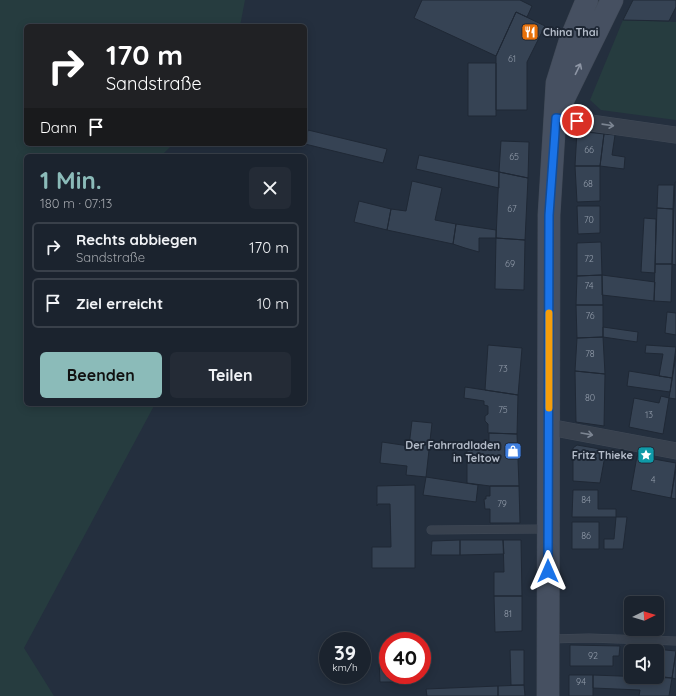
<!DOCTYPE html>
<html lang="de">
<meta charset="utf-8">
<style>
body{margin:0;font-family:Quicksand,sans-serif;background:#242b36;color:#f1f3f6;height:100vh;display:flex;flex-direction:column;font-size:15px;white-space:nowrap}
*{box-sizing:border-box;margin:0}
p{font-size:13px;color:#a0a4aa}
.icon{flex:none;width:22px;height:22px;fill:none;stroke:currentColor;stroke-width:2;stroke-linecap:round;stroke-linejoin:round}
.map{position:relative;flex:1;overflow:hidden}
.drawer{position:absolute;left:24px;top:154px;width:283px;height:252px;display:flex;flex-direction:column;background:#1b232e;border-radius:6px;box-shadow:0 2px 10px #0003,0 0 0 1px #39404a}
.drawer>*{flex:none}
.top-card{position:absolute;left:24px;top:24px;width:283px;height:122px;border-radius:6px;box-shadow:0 2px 10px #0003,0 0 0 1px #39404a;background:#202124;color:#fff;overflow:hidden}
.needle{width:26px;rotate:85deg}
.tools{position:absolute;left:624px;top:596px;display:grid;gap:8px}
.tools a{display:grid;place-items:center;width:40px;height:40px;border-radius:6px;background:#1b232e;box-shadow:0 2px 10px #0003,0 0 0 1px #39404a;font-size:20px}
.speed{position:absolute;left:319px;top:632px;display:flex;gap:8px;font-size:20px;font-weight:700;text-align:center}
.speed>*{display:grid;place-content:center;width:52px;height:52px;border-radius:50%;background:#1b232e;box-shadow:0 2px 10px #0003,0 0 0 1px #39404a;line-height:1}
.speed small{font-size:10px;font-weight:400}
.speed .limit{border:6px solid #d22;background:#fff;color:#111}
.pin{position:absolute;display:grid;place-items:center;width:34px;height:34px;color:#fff;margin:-17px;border:2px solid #fff;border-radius:50%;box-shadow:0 1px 4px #0007}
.me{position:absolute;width:44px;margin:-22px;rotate:0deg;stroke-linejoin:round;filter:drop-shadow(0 0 3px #0008)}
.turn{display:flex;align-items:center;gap:14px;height:84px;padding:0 16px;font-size:18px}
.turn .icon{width:52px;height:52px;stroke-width:2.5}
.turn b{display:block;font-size:28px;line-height:34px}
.then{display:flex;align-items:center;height:38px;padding:0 16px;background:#0003;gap:8px;font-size:15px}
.round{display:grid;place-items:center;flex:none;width:42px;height:42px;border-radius:6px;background:#242b36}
.headline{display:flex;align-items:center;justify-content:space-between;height:68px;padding:0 16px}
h1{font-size:24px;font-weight:800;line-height:30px;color:#8bbbb9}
.action{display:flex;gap:8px;margin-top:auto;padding:8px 16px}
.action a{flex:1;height:46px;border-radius:6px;background:#8bbbb9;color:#111;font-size:16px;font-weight:800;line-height:46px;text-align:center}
.action a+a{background:#242b36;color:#f1f3f6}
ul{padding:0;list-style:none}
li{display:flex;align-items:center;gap:12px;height:50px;margin:0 8px 6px;padding:0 8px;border:2px solid #39404a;border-radius:6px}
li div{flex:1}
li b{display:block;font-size:15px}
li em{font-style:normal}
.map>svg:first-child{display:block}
.green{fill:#263c3f}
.building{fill:#364354;stroke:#1f2835}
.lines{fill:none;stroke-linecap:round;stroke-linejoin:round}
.lane-casing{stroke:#414a57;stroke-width:9}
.street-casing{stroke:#414a57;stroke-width:17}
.secondary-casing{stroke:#414a57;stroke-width:23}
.lane{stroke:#38414e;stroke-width:8}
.street{stroke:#38414e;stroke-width:16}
.secondary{stroke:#465061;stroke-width:22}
.oneway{stroke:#8e96a5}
.oneway2{stroke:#7c8592}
.route-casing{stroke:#114b97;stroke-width:10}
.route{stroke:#1a73e8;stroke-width:7}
.slow{stroke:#f59e0b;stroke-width:7}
.labels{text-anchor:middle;stroke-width:4;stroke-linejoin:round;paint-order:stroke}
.number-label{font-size:9px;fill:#929caa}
.poi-label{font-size:11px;font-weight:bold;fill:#b4bcc9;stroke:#1d2633;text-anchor:end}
</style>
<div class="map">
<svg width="676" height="696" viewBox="0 0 676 696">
<rect width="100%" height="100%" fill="#242f3e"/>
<path class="green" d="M0,0H245L240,26H26V144H173L161,156H26V404H155L24,648L54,696H0Z
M623,20L676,22V120L601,110L590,100Z"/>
<path class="building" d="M422,0H520L532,6L527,17L516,12L496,56L414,18Z
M633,0H676V7L669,21L623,20Z
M516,12L545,26L527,62V110H496V56Z
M468,63H496V116H468Z
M308,130L387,149L383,163L305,144Z
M577,131L604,134L600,166H575Z
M604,134L615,135L612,155L625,157L624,169L600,166Z
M501,141L529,142L528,178L499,172Z
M419,155L499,172V188L416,169Z
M575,166H600V201L577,202Z
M499,172L528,178L525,240L496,238Z
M412,181L442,188L435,220L456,224L453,244L387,230L391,209L406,211Z
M675,182H676V265L672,264Z
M658,185H674L673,209L657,208Z
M359,201L391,209L387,230L354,222Z
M577,206H600V233L578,234Z
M657,208L673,209L672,264H655Z
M644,218L656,219L655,273L641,272Z
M456,224L496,230V238H479V252L465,248L453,244Z
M496,238L525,240L524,290L495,289Z
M601,242L602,275L577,276V243Z
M655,264H672L671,302L654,301Z
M602,275L603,305H576L577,276Z
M602,275L655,282L654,301L602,295Z
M576,305H603V337L577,338Z
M667,312L676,313V335L665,333Z
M603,327L638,332L637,342L603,337Z
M603,337L605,374L575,371L577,338Z
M488,345L522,348L518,395L485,390Z
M646,345L676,347L672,378L659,376L663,354L645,353Z
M676,356V399L669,398Z
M575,371L605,374L604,426L576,422Z
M629,371L672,378L670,392L627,386Z
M465,387L518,395L517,434L488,433V424L485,421V416L488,414V406L484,405V401L464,398Z
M661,396L669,398L663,434L629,427L634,398L659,403Z
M412,421L432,423L426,477L406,475L407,466L380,463L382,442L409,446Z
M489,433L517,434L519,486H490L467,483V443H489Z
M577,445L606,450L600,483L573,481V448Z
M637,456L676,463L671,498L631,490Z
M676,469V499L671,498Z
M426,477L478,485L476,502L423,495Z
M415,485V568H372V547H391L390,504H378L377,506V486Z
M490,486H519L520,523H490V509H485L484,499H486V496H490Z
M573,490H598V509H616V517H572Z
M616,517H627L623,549H604V539H614Z
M572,522H599V549H572Z
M460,540V555H431L432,541Z
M460,540H503L504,554L460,555Z
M503,540H521L522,596H494V572H504Z
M494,596H522V631L495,632Z
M570,645L620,646L619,656H613V666H570Z
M645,648L676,651L672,678L664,677L663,667H660V661H657V651H645Z
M510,650H524V685H511Z
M384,651H388V675H407V682H380L379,658H385Z
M676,652V679L672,678Z
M569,675H593V696H569Z
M593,675L672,678L669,696H639L640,690L593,688Z
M524,685L525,696H498V686Z
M498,686V696H427L426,689Z"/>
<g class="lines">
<g class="lane-casing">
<path id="lane" d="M431,530L547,529
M549,639L589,638L675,641"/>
</g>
<g class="street-casing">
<path id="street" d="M556,118L676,135
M549,427L676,451"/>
</g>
<g class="secondary-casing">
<path id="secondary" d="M564,98L612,0
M548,696L549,215L557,83L570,41L587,0"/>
</g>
<use href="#lane" class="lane"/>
<use href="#street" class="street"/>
<use href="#secondary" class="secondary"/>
</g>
<defs><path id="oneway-shaft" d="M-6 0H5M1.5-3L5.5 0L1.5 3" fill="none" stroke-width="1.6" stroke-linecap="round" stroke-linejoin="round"/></defs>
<use class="oneway" href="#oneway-shaft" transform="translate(578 69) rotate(-64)"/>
<g class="oneway2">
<use href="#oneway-shaft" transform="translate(608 125) rotate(8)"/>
<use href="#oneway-shaft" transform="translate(587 434) rotate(10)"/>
</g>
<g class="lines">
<g class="route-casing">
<path id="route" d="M548,571L549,215L556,118L577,121"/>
</g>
<use href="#route" class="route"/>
<path class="slow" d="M549,408V313"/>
</g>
<defs>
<g id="restaurant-square" transform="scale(0.9)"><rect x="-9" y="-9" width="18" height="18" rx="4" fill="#e8710a" stroke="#1d2633"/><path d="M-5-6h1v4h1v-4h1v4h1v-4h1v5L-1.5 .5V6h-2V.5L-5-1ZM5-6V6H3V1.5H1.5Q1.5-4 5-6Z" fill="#fff"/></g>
<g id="shop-square" transform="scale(0.9)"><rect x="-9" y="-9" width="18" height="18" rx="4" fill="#3f7fe0" stroke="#1d2633"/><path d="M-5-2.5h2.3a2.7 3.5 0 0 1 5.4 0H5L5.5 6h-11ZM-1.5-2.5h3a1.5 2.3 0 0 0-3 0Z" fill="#fff"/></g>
<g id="sight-square" transform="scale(0.9)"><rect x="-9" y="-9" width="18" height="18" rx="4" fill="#0f9aa8" stroke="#1d2633"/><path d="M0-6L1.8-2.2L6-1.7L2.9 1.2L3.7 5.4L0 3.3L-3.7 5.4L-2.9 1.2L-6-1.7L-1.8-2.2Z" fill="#fff"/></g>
</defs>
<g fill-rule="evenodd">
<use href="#restaurant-square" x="530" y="32"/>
<use href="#shop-square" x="513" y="451"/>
<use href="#sight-square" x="646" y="455"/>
</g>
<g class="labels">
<g class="number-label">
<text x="512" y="62">61</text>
<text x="589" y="153">66</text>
<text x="514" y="160">65</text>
<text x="588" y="187">68</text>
<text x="512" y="212">67</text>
<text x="589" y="223">70</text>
<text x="589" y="262">72</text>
<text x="510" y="267">69</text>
<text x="589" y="289">74</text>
<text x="590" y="319">76</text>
<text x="590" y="357">78</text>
<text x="503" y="372">73</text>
<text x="590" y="401">80</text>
<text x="503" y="413">75</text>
<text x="649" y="418">13</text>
<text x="653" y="483">4</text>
<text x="586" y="503">84</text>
<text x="502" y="507">79</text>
<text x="586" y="539">86</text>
<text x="508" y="617">81</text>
<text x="593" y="659">92</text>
<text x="581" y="685">94</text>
</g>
<g class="poi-label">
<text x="543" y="36" text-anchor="start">China Thai</text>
<text x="500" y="449">Der Fahrradladen<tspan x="500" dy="13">in Teltow</tspan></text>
<text x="633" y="459">Fritz Thieke</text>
</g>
</g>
</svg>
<div class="tools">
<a><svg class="needle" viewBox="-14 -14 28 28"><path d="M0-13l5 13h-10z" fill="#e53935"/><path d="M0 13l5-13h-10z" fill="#a0a4aa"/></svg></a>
<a><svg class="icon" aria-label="sound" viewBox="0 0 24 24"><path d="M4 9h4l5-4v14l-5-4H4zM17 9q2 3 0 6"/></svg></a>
</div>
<div class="speed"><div>39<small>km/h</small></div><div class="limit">40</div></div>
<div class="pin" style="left:577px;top:121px;background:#d93025"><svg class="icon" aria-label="arrive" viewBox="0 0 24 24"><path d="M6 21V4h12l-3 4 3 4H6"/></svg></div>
<svg class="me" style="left:548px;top:571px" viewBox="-20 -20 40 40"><path d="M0-17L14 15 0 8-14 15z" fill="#1a73e8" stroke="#fff" stroke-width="4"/></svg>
<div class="top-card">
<div class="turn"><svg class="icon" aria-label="right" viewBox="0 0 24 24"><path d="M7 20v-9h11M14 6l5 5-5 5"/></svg><div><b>170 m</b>Sandstraße</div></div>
<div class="then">Dann<svg class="icon" aria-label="arrive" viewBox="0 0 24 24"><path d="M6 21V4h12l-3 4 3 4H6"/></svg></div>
</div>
<section class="drawer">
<div class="headline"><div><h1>1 Min.</h1><p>180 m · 07:13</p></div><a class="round"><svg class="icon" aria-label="close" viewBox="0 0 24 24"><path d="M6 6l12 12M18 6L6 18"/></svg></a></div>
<ul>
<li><svg class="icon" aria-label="right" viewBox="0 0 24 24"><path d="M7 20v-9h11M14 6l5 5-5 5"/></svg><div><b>Rechts abbiegen</b><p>Sandstraße</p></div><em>170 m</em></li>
<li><svg class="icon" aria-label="arrive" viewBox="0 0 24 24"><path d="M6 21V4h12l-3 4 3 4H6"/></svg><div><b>Ziel erreicht</b></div><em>10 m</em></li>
</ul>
<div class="action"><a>Beenden</a><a>Teilen</a></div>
</section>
</div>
